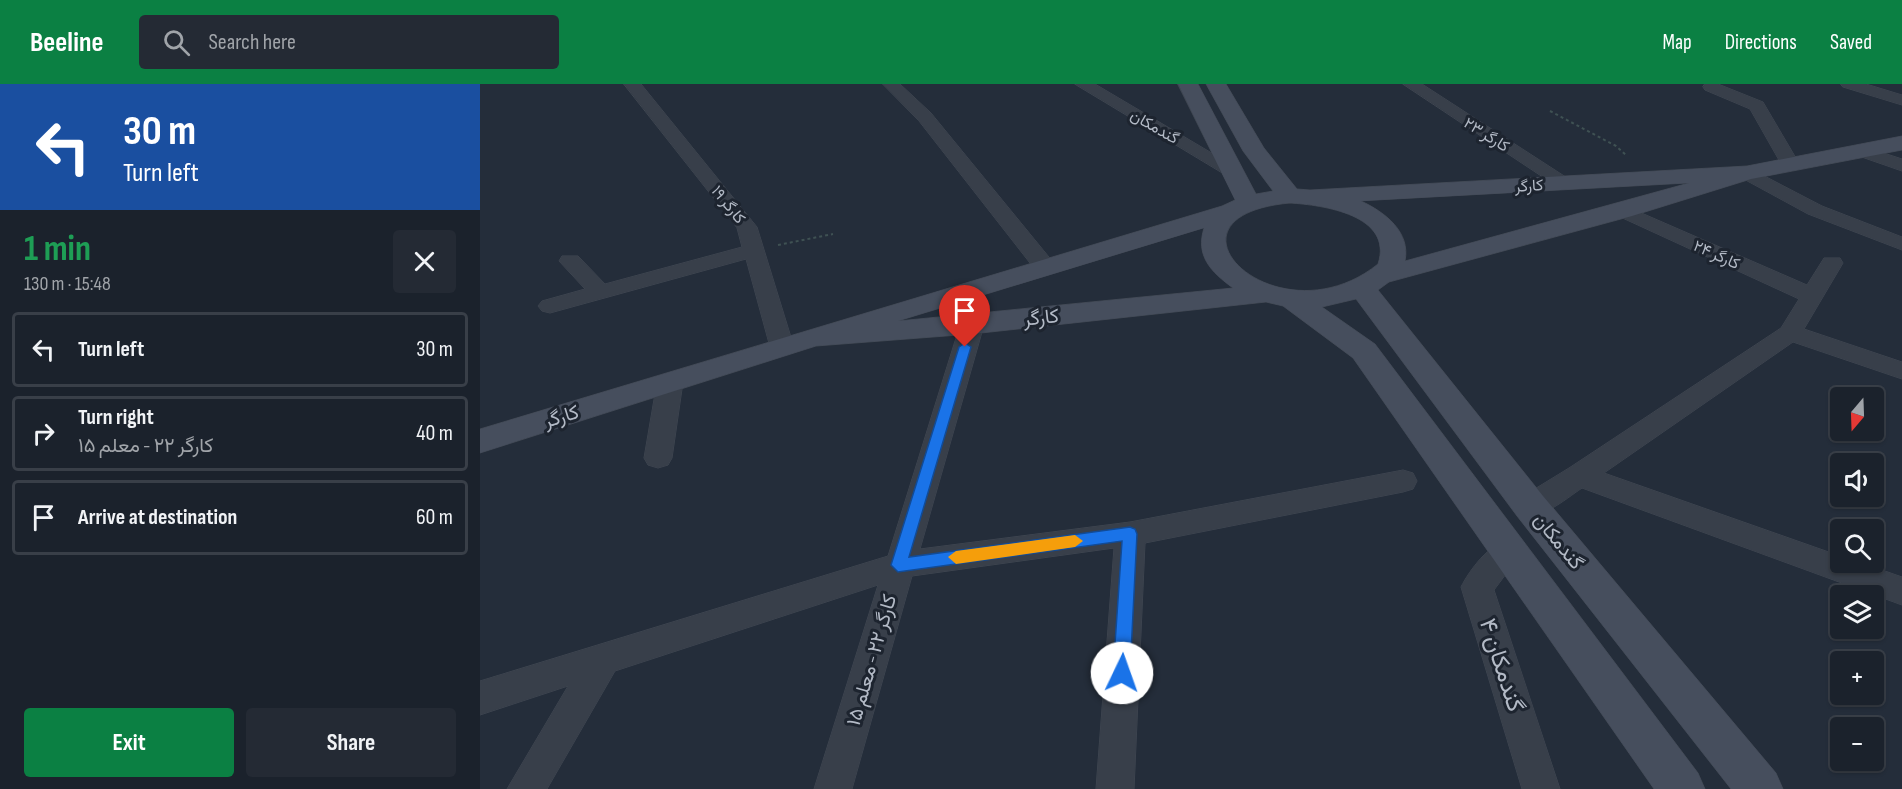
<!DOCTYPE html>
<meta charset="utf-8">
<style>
body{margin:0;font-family:"Sofia Sans Condensed",Vazirmatn,sans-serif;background:#242a34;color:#f1f3f6;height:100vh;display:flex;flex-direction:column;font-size:22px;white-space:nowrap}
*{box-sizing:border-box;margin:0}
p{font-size:20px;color:#a0a4a9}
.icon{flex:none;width:33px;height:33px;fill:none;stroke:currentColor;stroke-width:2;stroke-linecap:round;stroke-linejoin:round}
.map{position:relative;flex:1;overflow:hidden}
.drawer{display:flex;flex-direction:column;background:#1b222c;width:480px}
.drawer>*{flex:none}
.top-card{background:#1a4fa0;color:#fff;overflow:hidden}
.needle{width:39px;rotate:199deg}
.tools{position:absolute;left:1350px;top:303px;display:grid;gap:12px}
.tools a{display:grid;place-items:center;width:54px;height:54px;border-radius:6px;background:#1b222c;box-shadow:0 2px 4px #0004,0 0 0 2px #393f48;font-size:30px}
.pin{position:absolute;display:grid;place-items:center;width:51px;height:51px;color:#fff;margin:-62px -26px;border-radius:50% 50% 50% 0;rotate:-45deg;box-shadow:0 0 6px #0007}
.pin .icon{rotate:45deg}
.me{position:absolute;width:66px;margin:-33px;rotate:3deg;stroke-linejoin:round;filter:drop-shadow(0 0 4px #0008)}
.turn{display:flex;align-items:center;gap:21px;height:126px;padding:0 24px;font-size:27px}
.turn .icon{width:78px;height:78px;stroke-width:2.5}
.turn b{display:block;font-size:42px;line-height:51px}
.round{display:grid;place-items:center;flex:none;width:63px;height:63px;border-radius:6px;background:#242a34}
.overview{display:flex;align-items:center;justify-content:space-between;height:102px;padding:0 24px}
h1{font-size:36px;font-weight:700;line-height:45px;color:#1e9e55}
.cta{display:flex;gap:12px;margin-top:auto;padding:12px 24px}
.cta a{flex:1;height:69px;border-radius:6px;background:#0b8043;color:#fff;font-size:24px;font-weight:700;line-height:69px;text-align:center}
.cta a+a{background:#242a34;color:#f1f3f6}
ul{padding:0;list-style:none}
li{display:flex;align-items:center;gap:18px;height:75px;margin:0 12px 9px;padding:0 12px;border:3px solid #393f48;border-radius:6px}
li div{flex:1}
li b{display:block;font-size:22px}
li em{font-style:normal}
header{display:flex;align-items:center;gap:36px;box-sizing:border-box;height:84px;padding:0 30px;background:#0b8043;color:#fff}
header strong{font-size:28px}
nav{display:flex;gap:33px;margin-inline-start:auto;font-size:21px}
.search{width:420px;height:54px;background:#242a34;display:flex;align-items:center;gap:15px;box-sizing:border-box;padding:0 21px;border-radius:6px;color:#a0a4a9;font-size:22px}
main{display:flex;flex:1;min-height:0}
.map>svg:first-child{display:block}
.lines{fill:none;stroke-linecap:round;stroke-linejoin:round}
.street-casing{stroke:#414853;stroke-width:1}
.secondary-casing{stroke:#414853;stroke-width:1}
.path{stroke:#3f5153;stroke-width:2;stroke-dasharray:3 3;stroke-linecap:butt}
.street{fill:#383f4a;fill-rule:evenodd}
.secondary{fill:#464e5d;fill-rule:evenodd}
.route{fill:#1a73e8;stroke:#114b97;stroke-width:1.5}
.slow{fill:#f59e0b}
.labels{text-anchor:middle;stroke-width:6;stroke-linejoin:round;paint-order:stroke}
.far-street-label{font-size:16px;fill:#b3bac6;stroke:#1d242f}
.street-label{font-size:20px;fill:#b3bac6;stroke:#1d242f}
.near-street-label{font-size:24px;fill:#b3bac6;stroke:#1d242f}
</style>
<header>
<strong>Beeline</strong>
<div class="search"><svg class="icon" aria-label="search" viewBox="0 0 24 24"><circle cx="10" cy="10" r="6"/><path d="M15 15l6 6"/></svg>Search here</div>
<nav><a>Map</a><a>Directions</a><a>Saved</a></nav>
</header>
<main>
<section class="drawer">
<div class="top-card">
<div class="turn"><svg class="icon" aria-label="left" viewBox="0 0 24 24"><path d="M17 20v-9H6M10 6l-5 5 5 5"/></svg><div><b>30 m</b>Turn left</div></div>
</div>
<div class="overview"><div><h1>1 min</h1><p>130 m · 15:48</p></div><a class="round"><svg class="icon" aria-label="close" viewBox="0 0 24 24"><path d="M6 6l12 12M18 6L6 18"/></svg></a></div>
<ul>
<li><svg class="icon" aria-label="left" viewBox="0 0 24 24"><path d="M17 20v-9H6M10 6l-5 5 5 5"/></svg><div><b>Turn left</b></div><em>30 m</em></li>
<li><svg class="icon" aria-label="right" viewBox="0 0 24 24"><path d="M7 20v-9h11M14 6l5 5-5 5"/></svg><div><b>Turn right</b><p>کارگر ۲۲ - معلم ۱۵</p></div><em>40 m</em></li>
<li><svg class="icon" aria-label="arrive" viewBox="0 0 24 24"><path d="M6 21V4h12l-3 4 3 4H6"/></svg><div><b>Arrive at destination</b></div><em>60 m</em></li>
</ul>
<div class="cta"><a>Exit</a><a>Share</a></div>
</section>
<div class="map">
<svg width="1422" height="705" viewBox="0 0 1422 705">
<rect width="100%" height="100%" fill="#242d3a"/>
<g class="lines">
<g class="street-casing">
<path id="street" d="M144,0H161L277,143L314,263L311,269L302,271L293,269L290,263L266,175L70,229L62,227L58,222L62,217L105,205L79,177L82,172H98L125,200L262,163L257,144Z
M403,0H420L451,29L573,178L576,183L573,188H557L439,37Z
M595,0H615L757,84L755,88H741Z
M923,0H942L1095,99L1085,105L1078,103Z
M1225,0H1238L1283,18L1320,81L1318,85H1304L1270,25L1225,6L1223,3Z
M1361,0H1386L1422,11V21L1363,3Z
M1382,62L1422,75V87L1376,71L1373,67L1376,63Z
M1267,83L1342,122L1422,153V166L1328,130L1260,93L1258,89Z
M1143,121L1327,201L1344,174H1360L1363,179L1324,245L1422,278V295L1313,258L1124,389L1360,472V478H1379L1422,493V521L1102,404C1084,416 1061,437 1040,430L1035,422L1040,414L1089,384L1301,244L1319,215L1136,131L1133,127L1136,123Z
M492,233L500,236L504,241L440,465L650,438L923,386L933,389L937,397L933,405L923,408L665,459L654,705H616L634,464L432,492L372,705H334L398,501L135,587L67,705H27L88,602L0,631V597L408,472L480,241L484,236Z
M190,289L199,292L203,298L192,374L188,381L178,384L168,381L164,374L177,298L181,292Z
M1028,454L1039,458L1043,467L1014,506L1080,705H1042L981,503C990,485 1009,461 1028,454Z"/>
</g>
<g class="secondary-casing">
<path id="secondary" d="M698,0H718L776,110L793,107L763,67L726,0H746L784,64L817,105L830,106L1267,82L1422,52V66L1271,95L1152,132L909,198L898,206L1063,412L1296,689L1303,705H1251L1037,432L876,215L842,223L895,260L1218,689L1225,705H1174L873,274L803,222L786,218L492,250L336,262L0,369V345L742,122L755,116ZM1209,99L925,177C931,148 905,128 881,117ZM810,119C843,121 914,131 898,180C797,261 665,132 810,119ZM724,144C715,172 731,188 753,204L418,237Z"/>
</g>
<path class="path" d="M1070,27L1136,62L1147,72
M298,161L353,150"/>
<use href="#street" class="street"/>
<use href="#secondary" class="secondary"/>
</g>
<path class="route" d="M485,259L491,263L429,473L650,443L655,445L657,450L650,589L648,595L642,597L636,595L633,589L642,457L418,488L411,481L479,263Z"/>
<path class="slow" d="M595,451L603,457L595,463L476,480L468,473L476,467Z"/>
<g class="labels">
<g class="far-street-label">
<text transform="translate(675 42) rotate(30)" y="6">گندمکان</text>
<text transform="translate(1007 50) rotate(32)" y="6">کارگر ۲۳</text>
<text transform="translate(1049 101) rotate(-3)" y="6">کارگر</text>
<text transform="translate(249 120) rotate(51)" y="6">کارگر ۱۹</text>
<text transform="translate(1237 170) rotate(24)" y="6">کارگر ۲۴</text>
</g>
<g class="street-label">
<text transform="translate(561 233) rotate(-6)" y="7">کارگر</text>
<text transform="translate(81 332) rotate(-17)" y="7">کارگر</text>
<text transform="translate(1079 457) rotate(51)" y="7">گندمکان</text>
<text transform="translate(391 576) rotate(-74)" y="7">کارگر ۲۲ - معلم ۱۵</text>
</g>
<g class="near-street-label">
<text transform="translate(1022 581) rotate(72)" y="8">گندمکان ۴</text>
</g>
</g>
</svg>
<div class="tools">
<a><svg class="needle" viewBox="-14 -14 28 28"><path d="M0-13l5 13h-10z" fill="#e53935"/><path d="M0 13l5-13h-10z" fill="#a0a4a9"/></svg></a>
<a><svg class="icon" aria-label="sound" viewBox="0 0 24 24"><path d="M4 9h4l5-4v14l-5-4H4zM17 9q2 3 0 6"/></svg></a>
<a><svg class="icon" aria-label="search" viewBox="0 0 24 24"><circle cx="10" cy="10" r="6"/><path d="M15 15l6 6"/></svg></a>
<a><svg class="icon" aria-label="layers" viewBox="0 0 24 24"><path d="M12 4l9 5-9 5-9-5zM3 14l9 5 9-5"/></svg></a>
<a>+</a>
<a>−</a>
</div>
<div class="pin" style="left:485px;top:263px;background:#d93025"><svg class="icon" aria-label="arrive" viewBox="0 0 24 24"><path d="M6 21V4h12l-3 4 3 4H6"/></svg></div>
<svg class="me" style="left:642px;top:589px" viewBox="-20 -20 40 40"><circle r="19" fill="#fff"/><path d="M0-13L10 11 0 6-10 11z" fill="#1a73e8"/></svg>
</div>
</main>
